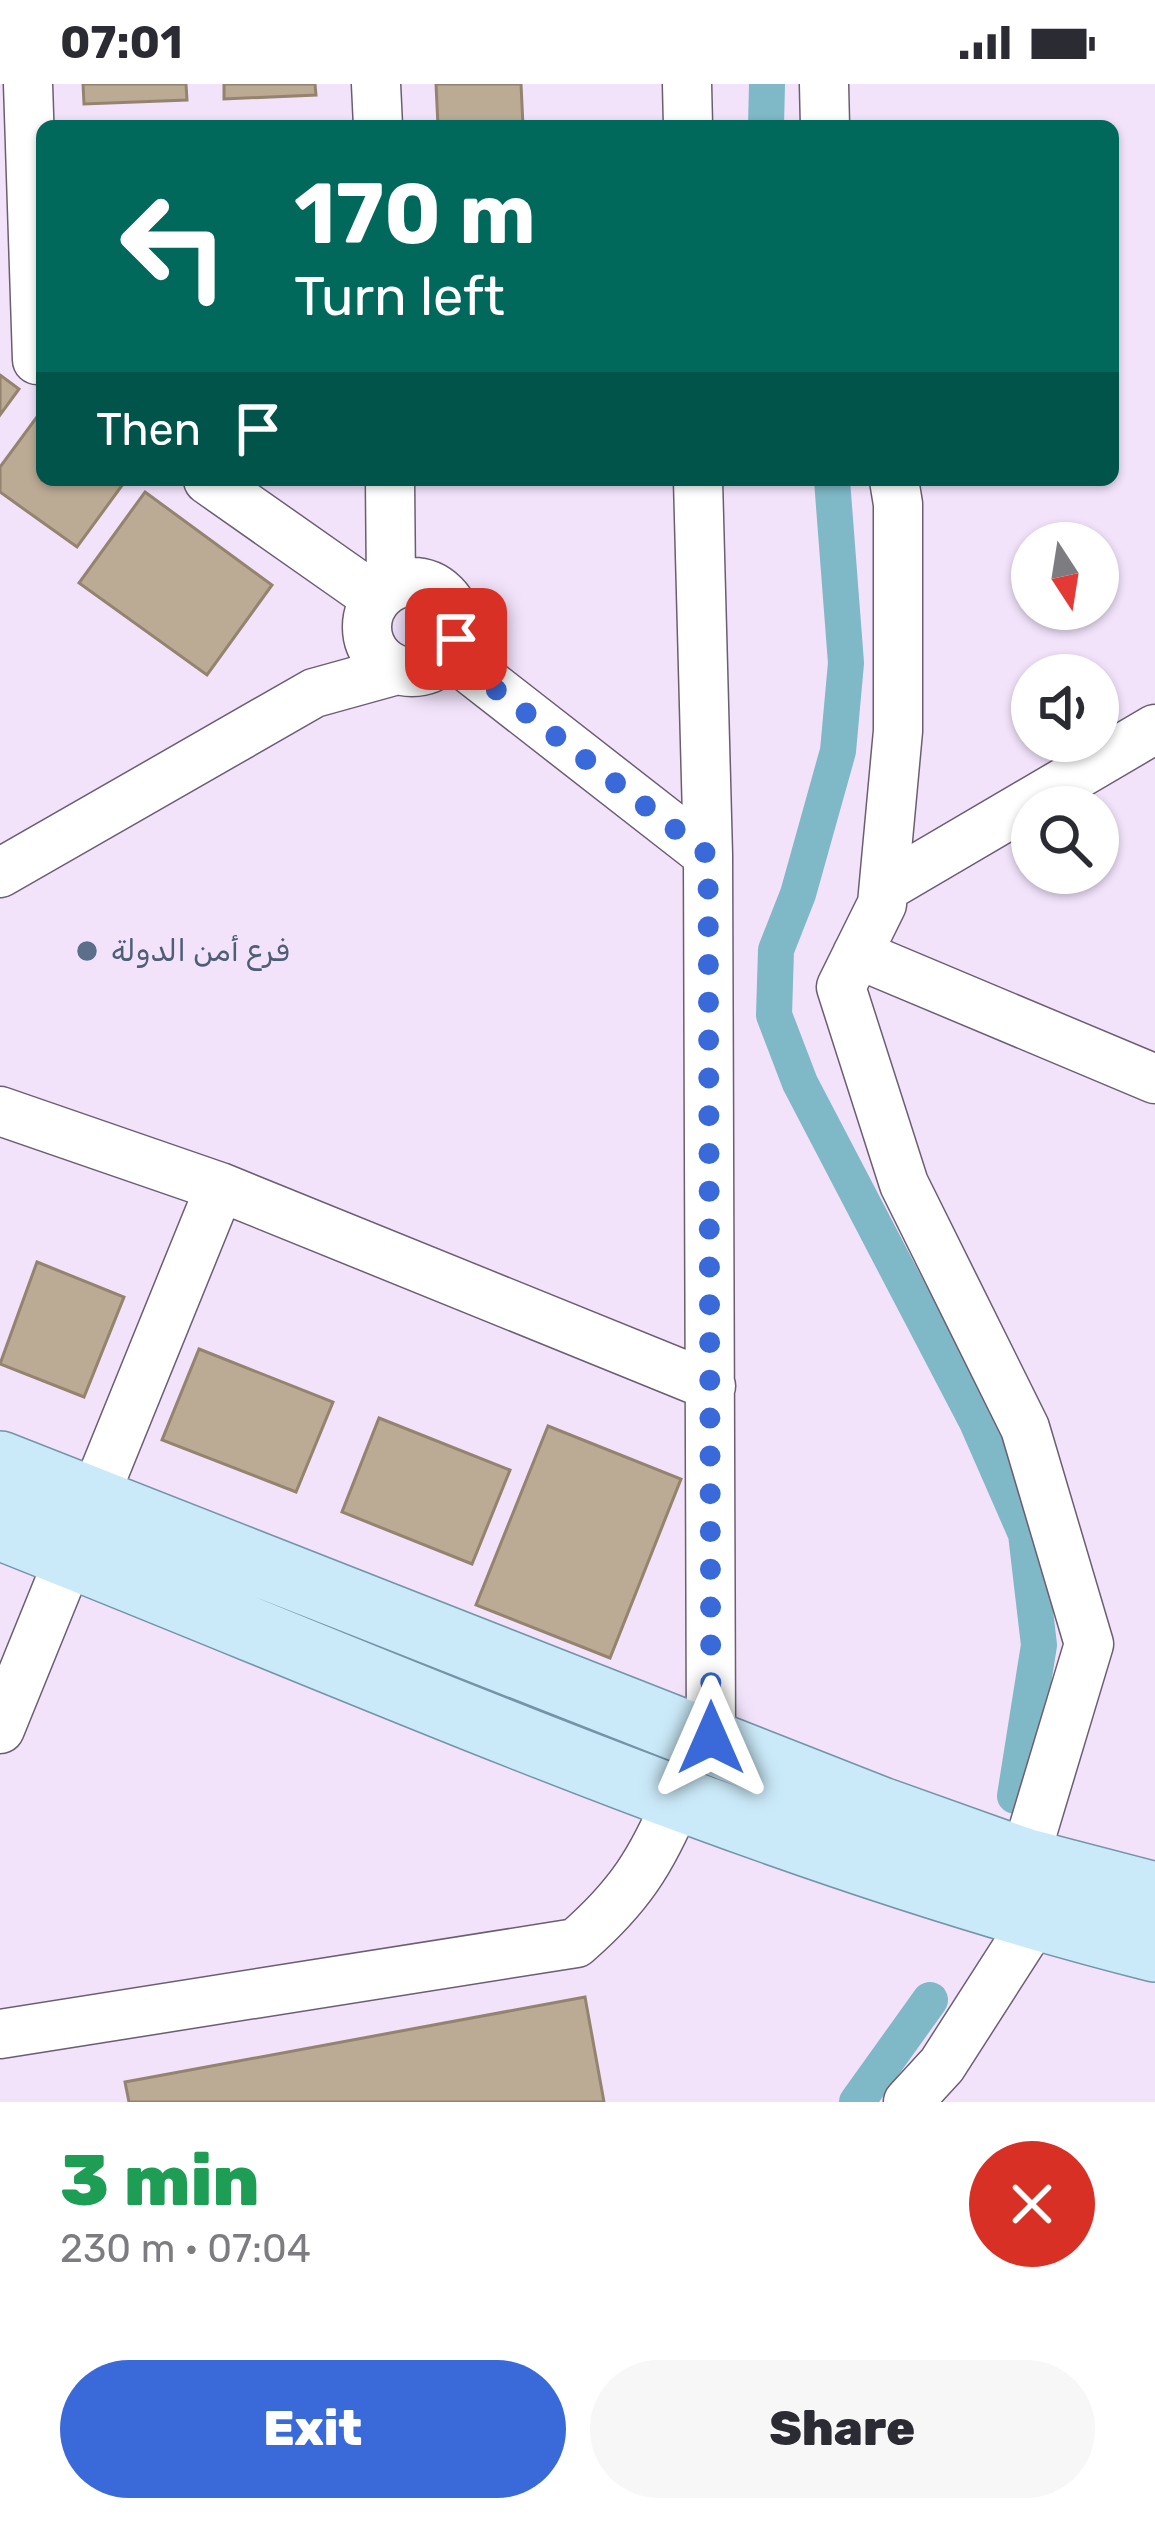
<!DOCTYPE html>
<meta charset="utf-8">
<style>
body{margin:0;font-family:Rubik,Cairo,sans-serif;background:#f7f7f7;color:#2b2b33;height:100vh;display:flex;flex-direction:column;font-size:45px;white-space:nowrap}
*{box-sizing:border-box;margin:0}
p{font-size:39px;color:#7c7c81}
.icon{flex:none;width:66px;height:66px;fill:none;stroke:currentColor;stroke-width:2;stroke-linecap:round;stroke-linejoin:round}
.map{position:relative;height:2018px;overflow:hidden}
.sheet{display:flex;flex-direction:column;background:#fff;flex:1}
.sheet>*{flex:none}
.banner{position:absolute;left:36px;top:36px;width:1083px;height:366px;border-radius:18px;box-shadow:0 3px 9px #0004;background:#00695c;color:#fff;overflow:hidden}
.needle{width:78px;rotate:168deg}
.buttons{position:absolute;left:1011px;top:438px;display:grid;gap:24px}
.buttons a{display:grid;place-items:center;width:108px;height:108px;border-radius:50%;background:#fff;box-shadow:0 3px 9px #0004;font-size:60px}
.pin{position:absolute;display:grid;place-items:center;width:102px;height:102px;color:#fff;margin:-51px;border-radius:24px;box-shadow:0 6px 18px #0006}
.me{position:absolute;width:132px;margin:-66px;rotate:0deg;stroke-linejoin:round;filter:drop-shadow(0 0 9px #0008)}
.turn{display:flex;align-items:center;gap:42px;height:252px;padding:0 60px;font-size:54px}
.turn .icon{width:156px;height:156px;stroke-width:2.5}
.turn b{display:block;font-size:84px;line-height:102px}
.then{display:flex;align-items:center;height:114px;padding:0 60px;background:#0003;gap:24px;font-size:45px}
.round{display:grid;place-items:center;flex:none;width:126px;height:126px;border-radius:63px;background:#f7f7f7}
.overview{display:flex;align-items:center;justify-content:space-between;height:204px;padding:0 60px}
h1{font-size:72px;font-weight:800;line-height:90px;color:#1e9e55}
.cta{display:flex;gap:24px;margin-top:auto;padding:24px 60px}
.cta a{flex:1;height:138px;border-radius:72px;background:#3a6ada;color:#fff;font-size:48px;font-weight:800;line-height:138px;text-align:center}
.cta a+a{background:#f7f7f7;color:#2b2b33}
.status{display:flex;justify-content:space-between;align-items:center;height:84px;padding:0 60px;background:#fff;direction:ltr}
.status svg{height:33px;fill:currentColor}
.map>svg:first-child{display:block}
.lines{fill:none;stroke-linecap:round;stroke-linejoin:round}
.canal{stroke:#7fb8c6;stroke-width:36}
.building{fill:#bbab95;stroke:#94846f;stroke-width:3}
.minor-casing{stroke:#6b5e72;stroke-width:51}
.major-casing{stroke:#7494a7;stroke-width:66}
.minor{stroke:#fff;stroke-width:48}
.major{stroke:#cbeaf9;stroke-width:63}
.route{stroke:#3a6ada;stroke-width:21;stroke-dasharray:0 37.8}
.service-dot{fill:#5c6f8a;stroke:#f2e3fb;stroke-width:4.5}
.labels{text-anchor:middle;stroke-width:10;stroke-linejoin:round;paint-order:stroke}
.service-label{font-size:30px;fill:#4e5e75;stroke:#f2e3fb;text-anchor:start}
</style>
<div class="status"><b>07:01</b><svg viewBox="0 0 49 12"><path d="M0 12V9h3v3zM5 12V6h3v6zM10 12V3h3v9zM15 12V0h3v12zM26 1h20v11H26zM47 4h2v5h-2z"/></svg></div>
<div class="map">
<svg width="1155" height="2018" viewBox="0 0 1155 2018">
<rect width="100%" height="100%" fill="#f2e3fb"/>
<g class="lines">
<path class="canal" d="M766,42L767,0
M832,396L846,579L838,667L798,810L776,866L774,931L800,999L977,1338L1026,1450L1039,1561L1015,1712
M857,2018L930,1916"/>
</g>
<path class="building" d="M83,0H186L187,16L84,20Z
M224,0H315L316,11L224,15Z
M436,0H521L523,42H438Z
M0,291L19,305L0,331Z
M42,326V396H126L77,463L0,408V383Z
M145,408L272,501L207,591L79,499Z
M37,1178L124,1213L84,1313L0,1280Z
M199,1265L333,1318L296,1408L162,1356Z
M379,1334L510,1386L472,1480L342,1428Z
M548,1342L681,1395L610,1574L476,1521Z
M585,1913L604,2018H129L125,1998Z"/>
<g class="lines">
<g class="minor-casing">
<path id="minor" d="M28,0L37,276
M376,0L378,42
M687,0L688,42
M824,0L825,42
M208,396L376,514
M390,396L391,502
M698,396L708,771L711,1654
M894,396L898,420V647L882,820L841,903L904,1100L1025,1344L1089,1560L1024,1776
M367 543a45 45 0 1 1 90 0a45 45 0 1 1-90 0Z
M449,569L708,771
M0,789L314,609L397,586
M884,804L1155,645
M857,870L1155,995
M0,1027L220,1103L711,1302
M0,1645L220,1103
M0,1950L576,1859C629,1813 652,1777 679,1712
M908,2018L942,1981L1035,1836"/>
</g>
<g class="major-casing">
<path id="major" d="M0,1379L881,1725L1024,1776L1155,1810
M0,1444C380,1594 758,1766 1155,1866"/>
</g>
<use href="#minor" class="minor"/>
<use href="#major" class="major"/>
</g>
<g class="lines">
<path class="route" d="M456,555L449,569L708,771L711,1654"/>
</g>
<circle class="service-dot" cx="87" cy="867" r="12"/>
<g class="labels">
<g class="service-label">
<text x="111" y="877">فرع أمن الدولة</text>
</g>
</g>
</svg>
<div class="buttons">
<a><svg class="needle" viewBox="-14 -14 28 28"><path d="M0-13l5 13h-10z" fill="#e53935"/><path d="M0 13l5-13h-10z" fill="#7c7c81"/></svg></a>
<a><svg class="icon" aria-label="sound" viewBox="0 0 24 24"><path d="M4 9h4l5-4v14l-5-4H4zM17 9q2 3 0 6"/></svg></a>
<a><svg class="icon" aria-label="search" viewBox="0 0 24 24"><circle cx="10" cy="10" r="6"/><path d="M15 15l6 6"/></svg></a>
</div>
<div class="pin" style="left:456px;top:555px;background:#d93025"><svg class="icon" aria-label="arrive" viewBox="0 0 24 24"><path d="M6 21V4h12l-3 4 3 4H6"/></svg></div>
<svg class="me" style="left:711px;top:1654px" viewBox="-20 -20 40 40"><path d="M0-17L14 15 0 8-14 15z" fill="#3a6ada" stroke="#fff" stroke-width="4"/></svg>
<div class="banner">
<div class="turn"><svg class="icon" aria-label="left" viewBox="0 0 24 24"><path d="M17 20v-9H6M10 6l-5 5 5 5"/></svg><div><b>170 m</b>Turn left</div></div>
<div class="then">Then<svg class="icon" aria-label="arrive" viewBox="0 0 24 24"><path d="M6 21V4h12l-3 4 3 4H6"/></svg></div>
</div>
</div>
<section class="sheet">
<div class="overview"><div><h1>3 min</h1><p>230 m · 07:04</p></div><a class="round" style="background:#d93025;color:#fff"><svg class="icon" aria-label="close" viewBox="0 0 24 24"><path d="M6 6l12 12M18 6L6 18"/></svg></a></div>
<div class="cta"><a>Exit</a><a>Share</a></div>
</section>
